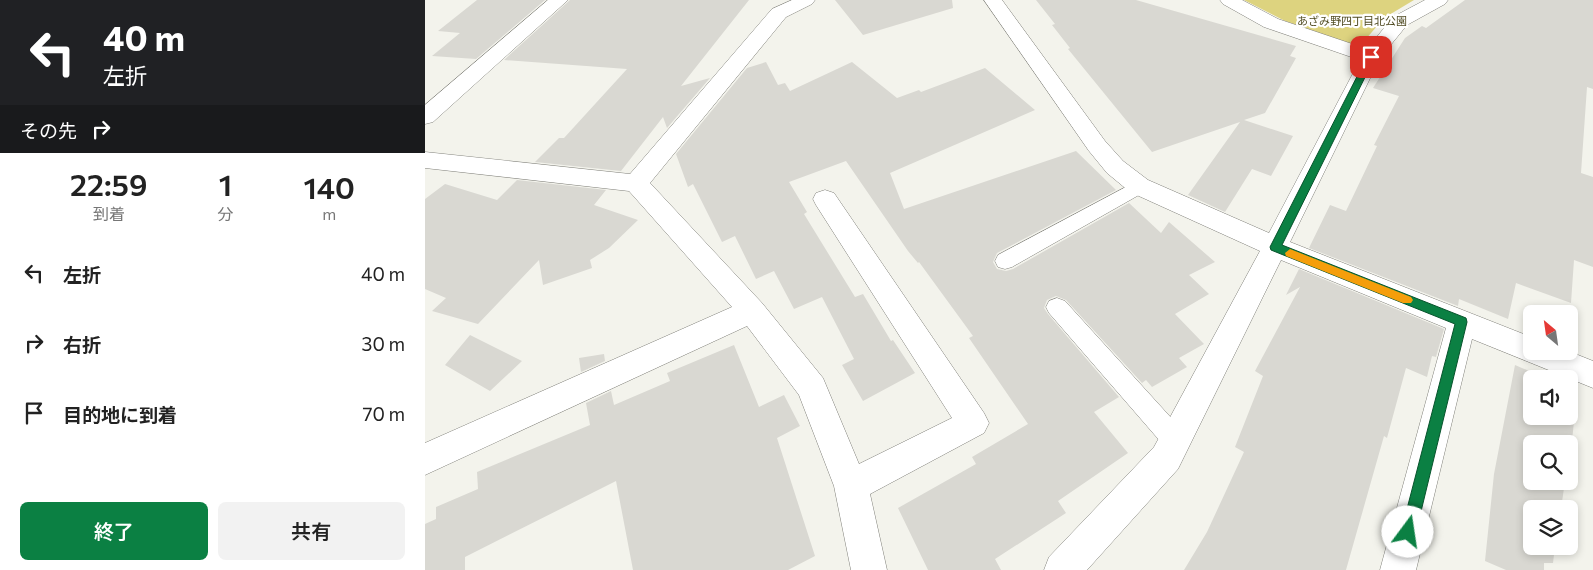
<!DOCTYPE html>
<html lang="ja">
<meta charset="utf-8">
<style>
body{margin:0;font-family:Commissioner,"Noto Sans JP",sans-serif;background:#f2f2f2;color:#222;height:100vh;display:flex;flex-direction:column;font-size:19px;white-space:nowrap}
*{box-sizing:border-box;margin:0}
p{font-size:16px;color:#767676}
.icon{flex:none;width:28px;height:28px;fill:none;stroke:currentColor;stroke-width:2;stroke-linecap:round;stroke-linejoin:round}
.map{position:relative;flex:1;overflow:hidden}
.sheet{display:flex;flex-direction:column;background:#fff;width:425px}
.sheet>*{flex:none}
.guide{background:#202124;color:#fff;overflow:hidden}
.needle{width:32px;rotate:331deg}
.buttons{position:absolute;left:1098px;top:305px;display:grid;gap:10px}
.buttons a{display:grid;place-items:center;width:55px;height:55px;border-radius:8px;background:#fff;box-shadow:0 2px 8px #0003;font-size:25px}
.pin{position:absolute;display:grid;place-items:center;width:42px;height:42px;color:#fff;margin:-21px;border-radius:10px;box-shadow:0 2px 8px #0006}
.me{position:absolute;width:55px;margin:-28px;rotate:14deg;stroke-linejoin:round;filter:drop-shadow(0 0 4px #0008)}
.turn{display:flex;align-items:center;gap:18px;height:105px;padding:0 20px;font-size:22px}
.turn .icon{width:65px;height:65px;stroke-width:2.5}
.turn b{display:block;font-size:35px;line-height:42px}
.then{display:flex;align-items:center;height:48px;padding:0 20px;background:#0003;gap:10px;font-size:19px}
.eta{display:flex;justify-content:space-evenly;align-items:center;height:85px;text-align:center}
.eta b{font-size:30px;font-weight:600;line-height:35px}
.cta{display:flex;gap:10px;margin-top:auto;padding:10px 20px}
.cta a{flex:1;height:58px;border-radius:8px;background:#0b8043;color:#fff;font-size:20px;font-weight:600;line-height:58px;text-align:center}
.cta a+a{background:#f2f2f2;color:#222}
ul{padding:0;list-style:none}
li{display:flex;align-items:center;gap:15px;height:70px;padding:0 20px}
li div{flex:1}
li b{display:block;font-size:19px}
li em{font-style:normal}
main{display:flex;flex:1;min-height:0}
.map>svg:first-child{display:block}
.green{fill:#ddd37f}
.building{fill:#d9d8d2}
.lines{fill:none;stroke-linecap:round;stroke-linejoin:round}
.service-casing{stroke:#80807a;stroke-width:1}
.minor-casing{stroke:#80807a;stroke-width:1}
.tertiary-casing{stroke:#80807a;stroke-width:1}
.service{fill:#fff;fill-rule:evenodd}
.minor{fill:#fff;fill-rule:evenodd}
.tertiary{fill:#fff;fill-rule:evenodd}
.route{fill:#0b8043;stroke:#07532c}
.slow{fill:#f59e0b}
.labels{text-anchor:middle;stroke-width:4.5;stroke-linejoin:round;paint-order:stroke}
.far-park-label{font-size:11px;fill:#514c23;stroke:#fff}
</style>
<main>
<section class="sheet">
<div class="guide">
<div class="turn"><svg class="icon" aria-label="left" viewBox="0 0 24 24"><path d="M17 20v-9H6M10 6l-5 5 5 5"/></svg><div><b>40 m</b>左折</div></div>
<div class="then">その先<svg class="icon" aria-label="right" viewBox="0 0 24 24"><path d="M7 20v-9h11M14 6l5 5-5 5"/></svg></div>
</div>
<div class="eta">
<div><b>22:59</b><p>到着</p></div>
<div><b>1</b><p>分</p></div>
<div><b>140</b><p>m</p></div>
</div>
<ul>
<li><svg class="icon" aria-label="left" viewBox="0 0 24 24"><path d="M17 20v-9H6M10 6l-5 5 5 5"/></svg><div><b>左折</b></div><em>40 m</em></li>
<li><svg class="icon" aria-label="right" viewBox="0 0 24 24"><path d="M7 20v-9h11M14 6l5 5-5 5"/></svg><div><b>右折</b></div><em>30 m</em></li>
<li><svg class="icon" aria-label="arrive" viewBox="0 0 24 24"><path d="M6 21V4h12l-3 4 3 4H6"/></svg><div><b>目的地に到着</b></div><em>70 m</em></li>
</ul>
<div class="cta"><a>終了</a><a>共有</a></div>
</section>
<div class="map">
<svg width="1168" height="570" viewBox="0 0 1168 570">
<rect width="100%" height="100%" fill="#f3f3ec"/>
<path class="green" d="M819,0H989L959,18L934,47L860,21Z"/>
<path class="building" d="M52,0H120L51,59L7,56L35,33L13,31Z
M145,0H324L256,86L285,78L242,128L238,117L196,171L110,162L134,138H139L202,69L79,60Z
M410,0H527L528,8L438,35Z
M611,0H711L871,46L865,56L871,58L840,113L819,120L868,136L846,176L827,169L800,212L763,195L815,122L727,152L643,49L645,48L627,25L630,24Z
M1040,0H1168V89L1162,87L1156,173L1168,177V267L1149,260L1146,303L1091,283L1083,319L1034,299L1033,306L884,248L905,205L921,211L952,146L949,145L974,96L948,88L980,38L997,26L1001,28Z
M341,62L353,85L360,83L365,91L427,62L472,98L494,90L496,92L560,68L610,110L465,173L479,209L651,151L691,190L572,253L568,262L572,269L581,271L588,269L704,203L736,233L744,222L790,262L764,275L784,294L750,314L779,344L754,358L762,367L727,387L721,380L717,383L641,300L631,296L622,300L619,308L623,314L694,397L669,412L703,453L633,501L641,513L570,559L576,570H503L473,508L551,464L547,457L603,424L544,338L548,336L494,262L493,263L483,251L421,161L364,182L382,212L379,214L430,297L438,294L466,341L468,340L490,373L438,401L417,365L429,359L397,297L369,309L349,271L331,279L310,236L297,242L268,184L263,187L251,154L322,68Z
M92,180L181,190L169,205L213,220L184,248L165,260L167,268L118,285L114,260L53,324L7,311L21,298L0,289V199L20,184L72,200Z
M874,269L1019,329L1011,357L1007,356L1002,377L981,368L962,438L959,436L921,570H759L782,532L819,452L810,447L838,376L830,371L875,287L861,295Z
M45,335L97,361L65,391L20,365Z
M309,345L334,407L359,395L375,426L352,438L390,556L363,570H208L191,481L40,557V570H0V524L11,519V507L53,489L52,472L165,425L161,403L186,391L189,405L245,381L242,373Z
M179,354L180,361L156,372L154,358Z
M1090,365L1123,379H1106V416H1144V387L1152,391L1147,441L1146,440L1144,453V444H1106V481H1140L1136,509H1106V546H1130L1128,563H1119V570H1081L1060,561L1069,474Z"/>
<g class="lines">
<g class="service-casing">
<path id="service" d="M714,180L721,181L723,186L721,191L587,267L580,269L573,267L570,261L573,255Z
M632,298L640,301L759,432L763,440L759,448L750,452L741,448L624,313L621,307L624,301Z"/>
</g>
<g class="minor-casing">
<path id="minor" d="M367,0H390L387,4L361,17L225,183L337,303L398,378L434,464L527,418L391,205L388,199L391,193L400,190L409,193L559,413L564,423L559,433L445,494L462,570H426L409,486L374,395L322,326L0,475V443L307,307L204,191L0,168V152L205,174L347,9Z
M559,0H577L680,141L698,161L723,180L844,233L935,60L839,27L798,4L795,0H817L853,19L942,49L968,17L1000,0H1023L1020,4L982,25L955,58L865,242L1106,337V351H1143L1168,361V388L1047,339L991,570H955L1021,328L856,260L753,469L662,570H619L624,557L729,447L835,251L705,192L682,173L664,151Z"/>
</g>
<g class="tertiary-casing">
<path id="tertiary" d="M123,0H143L8,122L0,124V105Z"/>
</g>
<use href="#service" class="service"/>
<use href="#minor" class="minor"/>
<use href="#tertiary" class="tertiary"/>
</g>
<path class="route" d="M943,55L950,57L857,245L1041,318L1042,322L991,532L988,537L983,539L978,537L976,532L1030,324L846,250L845,247Z"/>
<path class="slow" d="M865,249L986,297L988,300L986,303H978L861,256L860,253Z"/>
<g class="labels">
<g class="far-park-label">
<text x="927" y="25">あざみ野四丁目北公園</text>
</g>
</g>
</svg>
<div class="buttons">
<a><svg class="needle" viewBox="-14 -14 28 28"><path d="M0-13l5 13h-10z" fill="#e53935"/><path d="M0 13l5-13h-10z" fill="#767676"/></svg></a>
<a><svg class="icon" aria-label="sound" viewBox="0 0 24 24"><path d="M4 9h4l5-4v14l-5-4H4zM17 9q2 3 0 6"/></svg></a>
<a><svg class="icon" aria-label="search" viewBox="0 0 24 24"><circle cx="10" cy="10" r="6"/><path d="M15 15l6 6"/></svg></a>
<a><svg class="icon" aria-label="layers" viewBox="0 0 24 24"><path d="M12 4l9 5-9 5-9-5zM3 14l9 5 9-5"/></svg></a>
</div>
<div class="pin" style="left:946px;top:57px;background:#d93025"><svg class="icon" aria-label="arrive" viewBox="0 0 24 24"><path d="M6 21V4h12l-3 4 3 4H6"/></svg></div>
<svg class="me" style="left:983px;top:532px" viewBox="-20 -20 40 40"><circle r="19" fill="#fff"/><path d="M0-13L10 11 0 6-10 11z" fill="#0b8043"/></svg>
</div>
</main>
